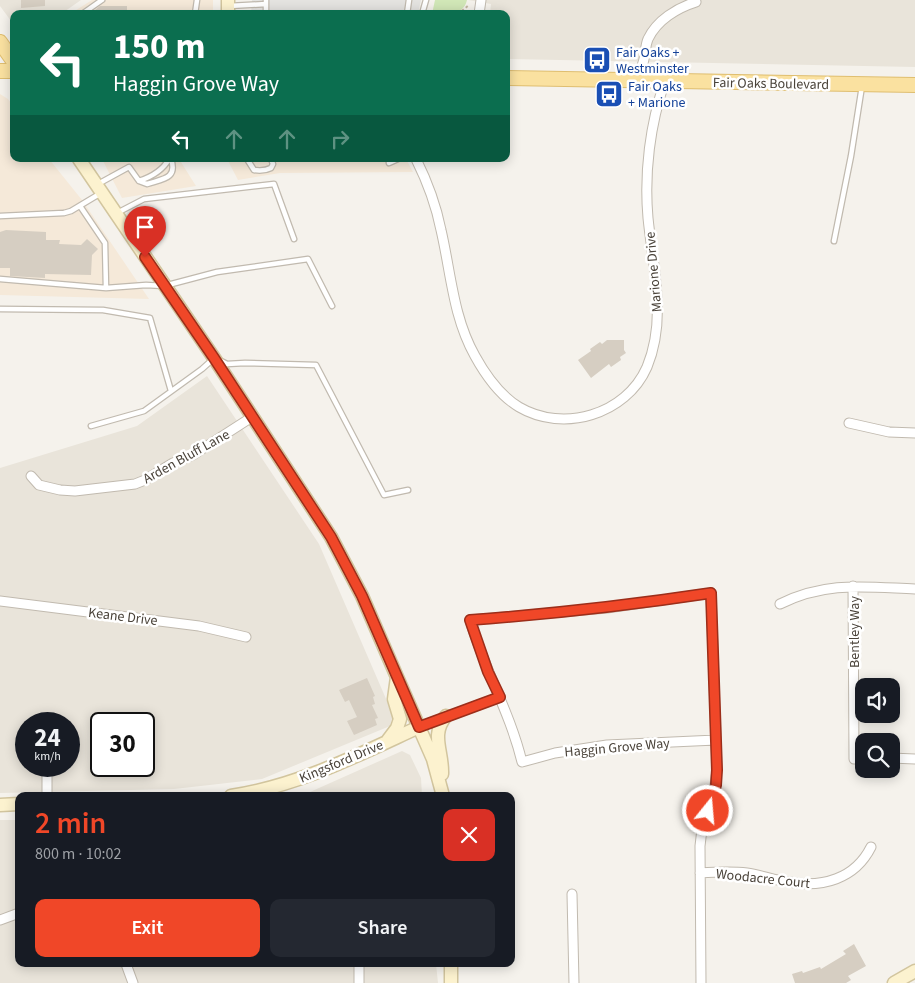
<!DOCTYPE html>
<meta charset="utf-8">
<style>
body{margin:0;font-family:"Source Sans 3",sans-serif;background:#242831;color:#f1f3f6;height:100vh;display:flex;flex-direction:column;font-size:19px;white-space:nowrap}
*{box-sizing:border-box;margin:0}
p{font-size:16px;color:#9ea1a6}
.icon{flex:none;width:28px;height:28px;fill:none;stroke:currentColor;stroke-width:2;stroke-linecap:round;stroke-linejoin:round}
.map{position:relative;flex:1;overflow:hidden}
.panel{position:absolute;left:15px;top:792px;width:500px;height:175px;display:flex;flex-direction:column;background:#171b24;border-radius:10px;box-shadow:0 2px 12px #0003}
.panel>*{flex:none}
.guide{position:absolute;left:10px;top:10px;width:500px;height:152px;border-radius:10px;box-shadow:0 2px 12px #0003;background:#0b6e4f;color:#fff;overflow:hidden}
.controls{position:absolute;left:855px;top:678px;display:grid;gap:10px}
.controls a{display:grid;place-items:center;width:45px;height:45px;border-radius:10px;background:#171b24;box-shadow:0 2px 12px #0003;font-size:25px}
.speed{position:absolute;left:15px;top:712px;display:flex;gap:10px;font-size:25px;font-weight:700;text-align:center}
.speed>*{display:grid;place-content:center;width:65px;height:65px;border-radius:50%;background:#171b24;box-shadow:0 2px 12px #0003;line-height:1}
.speed small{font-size:12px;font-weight:400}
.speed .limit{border:2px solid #111;border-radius:8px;background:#fff;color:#111}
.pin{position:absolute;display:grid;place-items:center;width:42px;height:42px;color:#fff;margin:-51px -21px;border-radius:50% 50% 50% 0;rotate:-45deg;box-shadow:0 0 5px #0007}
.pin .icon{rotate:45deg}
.me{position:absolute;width:55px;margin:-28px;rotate:17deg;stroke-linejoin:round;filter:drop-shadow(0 0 4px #0008)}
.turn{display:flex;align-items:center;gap:18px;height:105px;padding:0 20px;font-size:22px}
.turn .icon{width:65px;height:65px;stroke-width:2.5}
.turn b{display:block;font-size:35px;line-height:42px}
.lanes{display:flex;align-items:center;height:48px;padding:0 20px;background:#0003;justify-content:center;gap:25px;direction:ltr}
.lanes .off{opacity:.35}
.round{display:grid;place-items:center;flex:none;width:52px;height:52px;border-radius:10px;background:#242831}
.headline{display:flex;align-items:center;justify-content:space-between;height:85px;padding:0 20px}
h1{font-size:30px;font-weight:600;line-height:38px;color:#f04728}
.cta{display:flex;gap:10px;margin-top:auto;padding:10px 20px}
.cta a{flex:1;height:58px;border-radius:10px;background:#f04728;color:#fff;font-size:20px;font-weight:600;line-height:58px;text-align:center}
.cta a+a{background:#242831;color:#f1f3f6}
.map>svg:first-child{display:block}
.residential{fill:#e9e4da;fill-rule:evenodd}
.commercial{fill:#f5e9d9}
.green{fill:#d1e7b7}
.parking{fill:#e4e3e0}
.building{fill:#d6cec2}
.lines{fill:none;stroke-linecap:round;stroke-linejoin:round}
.lane-casing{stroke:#c1baaf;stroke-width:7}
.street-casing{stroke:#c1baaf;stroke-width:11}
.secondary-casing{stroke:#d2c59e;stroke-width:15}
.primary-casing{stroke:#dfbe70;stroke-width:16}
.path{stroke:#c2b6a0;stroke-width:2;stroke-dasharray:2.5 2.5;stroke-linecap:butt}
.lane{stroke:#fff;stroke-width:4.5}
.street{stroke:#fff;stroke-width:9}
.secondary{stroke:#fcf2cf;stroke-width:12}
.primary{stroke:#fae1a0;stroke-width:14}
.route-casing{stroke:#9c2e1a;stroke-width:12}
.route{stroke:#f04728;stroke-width:9}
.labels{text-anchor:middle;stroke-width:5;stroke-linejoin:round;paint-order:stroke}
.transit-label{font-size:14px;fill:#164399;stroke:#fff;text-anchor:start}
.street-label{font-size:14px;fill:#4a433a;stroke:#fff}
</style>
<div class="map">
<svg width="915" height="983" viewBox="0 0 915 983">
<rect width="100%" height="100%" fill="#f5f2ec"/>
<path class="residential" d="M0,0H81L61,14H14V25L0,6Z
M468,0H915V67L509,59H506V14H490L491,4Z
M207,376L319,544L393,715L390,726L262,779L174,789L0,793V468L137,426ZM26,724H69V766H26ZM101,724H144V766H101Z
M402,751L410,755L421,778L422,796H301Z
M0,820H19V964H436L438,983H0Z"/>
<path class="commercial" d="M92,0H213V14H70Z
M0,94L8,99L14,107V159H49L82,200L149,299L0,295Z
M102,159H179L196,186L122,198Z
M227,159H406L413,172L280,173L238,180Z"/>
<path class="green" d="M435,0H467C463,17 445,14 432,14Z"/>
<path class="parking" d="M252,0H421L418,14H251Z"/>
<path class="building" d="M21,0H45V6L21,8Z
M100,6H127V14H95V10Z
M6,230L46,232V240H60L59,244L81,245L87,239L98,249L92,255L91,275L45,274V278L10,276V268H0V232Z
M607,340H624V350L626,353L620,357L621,360L611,367L609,364L591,378L578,360L591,351L590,349L600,342L602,344Z
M367,678L375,696L373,697L375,704L372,705L378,718L375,719L377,725L354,735L347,721L357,717L349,700L345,702L339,690Z
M854,944L866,966L848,976L851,980L846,983H795L792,974L802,971L803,973L820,967L821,969L846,954L843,951Z"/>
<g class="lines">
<g class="lane-casing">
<path id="lane" d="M229,6L266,4
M82,14L102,0
M195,14L197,0
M266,14V0
M407,14L409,0
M422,14L426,0
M247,159L254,170C261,171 265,171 271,168L273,164L271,159
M389,163L398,159
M139,181C151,177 163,170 169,159
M98,184L129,167L139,181L147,184C162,179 178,179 171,159
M80,206L105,243L106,288
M117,213L144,199L274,184L294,239
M0,216L64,213L71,211L101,193
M834,241L851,156L862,86
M0,279L106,288L146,285L164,286L217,272L308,259L332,306
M0,309L103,310L150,318L171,391
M221,361L227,364L245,363L316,365L384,495L408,490
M91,426L144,411L202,369L212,360"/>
</g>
<g class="street-casing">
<path id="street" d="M479,14L481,0
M635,80C638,73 643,66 644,59C646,52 645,46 648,39C657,20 677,8 696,2
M416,159C427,181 436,205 441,230C451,273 453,317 475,356C486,376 499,395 519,407C563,433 626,415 647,367C667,319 653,268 648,218C644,173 650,124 665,81
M849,423L889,432L915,433
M31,476L39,485L60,490L75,491L135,484L145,480L173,463L193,455L252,417
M853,586L854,759H864
M0,601L199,626L246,637
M780,604C826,581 865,587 915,589
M419,727L500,697
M891,758L915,759
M47,766V796
M700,873C715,872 731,871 747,873C761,875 774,880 789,882C822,888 855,879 871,847
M572,894L574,983
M0,920L19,913
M126,964L133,983
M359,983V964
M701,983L700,846L702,829L715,785L717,770L711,593L607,608L470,620C484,669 510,712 522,762L555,753L607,745L716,740"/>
</g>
<g class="secondary-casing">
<path id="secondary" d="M228,0V14
M79,159L214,358L331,537L362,596L397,677L433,759L443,796
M388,740L397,728L400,719L394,699L397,677
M442,774C443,751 430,735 446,716
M231,796C298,786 358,755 419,727
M0,805L19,804
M451,964V983
M894,983L915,971"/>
</g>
<g class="primary-casing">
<path id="primary" d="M0,42L14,62
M0,71H14
M506,78L915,85"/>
</g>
<path class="path" d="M458,14L469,5
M101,160L102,159"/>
<use href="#lane" class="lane"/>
<use href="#street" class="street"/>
<use href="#secondary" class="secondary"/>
<use href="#primary" class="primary"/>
</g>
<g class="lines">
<g class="route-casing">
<path id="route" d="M145,257L214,358L331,537L362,596L419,727L500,697L488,672L470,620C551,614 631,605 711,593L717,770L716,785L708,811"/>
</g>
<use href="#route" class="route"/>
</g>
<defs>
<g id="bus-square" transform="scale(1.4375)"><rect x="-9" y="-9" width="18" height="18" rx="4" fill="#1a4fb4" stroke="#fff"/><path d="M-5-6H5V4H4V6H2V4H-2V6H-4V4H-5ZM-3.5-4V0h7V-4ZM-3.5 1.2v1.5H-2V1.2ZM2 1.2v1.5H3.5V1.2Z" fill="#fff"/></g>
</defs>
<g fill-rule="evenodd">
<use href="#bus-square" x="597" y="60"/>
<use href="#bus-square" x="609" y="94"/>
</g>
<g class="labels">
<g class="transit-label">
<text x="616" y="57">Fair Oaks +<tspan x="616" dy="16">Westminster</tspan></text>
<text x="628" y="91">Fair Oaks<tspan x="628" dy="16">+ Marione</tspan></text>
</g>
<g class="street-label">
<text transform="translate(771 83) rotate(1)" y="5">Fair Oaks Boulevard</text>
<text transform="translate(653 272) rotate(-95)" y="5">Marione Drive</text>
<text transform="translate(186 456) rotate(-29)" y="5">Arden Bluff Lane</text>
<text transform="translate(123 616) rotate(7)" y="5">Keane Drive</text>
<text transform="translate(854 632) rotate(-90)" y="5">Bentley Way</text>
<text transform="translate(617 747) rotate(-5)" y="5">Haggin Grove Way</text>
<text transform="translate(341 761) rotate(-23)" y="5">Kingsford Drive</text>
<text transform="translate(763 878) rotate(6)" y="5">Woodacre Court</text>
</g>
</g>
</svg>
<div class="controls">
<a><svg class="icon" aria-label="sound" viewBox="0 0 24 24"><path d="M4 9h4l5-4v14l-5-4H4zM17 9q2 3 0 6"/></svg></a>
<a><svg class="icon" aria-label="search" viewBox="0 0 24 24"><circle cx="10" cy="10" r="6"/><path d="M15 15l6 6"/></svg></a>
</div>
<div class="speed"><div>24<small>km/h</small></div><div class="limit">30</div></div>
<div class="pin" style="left:145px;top:257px;background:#d93025"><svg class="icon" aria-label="arrive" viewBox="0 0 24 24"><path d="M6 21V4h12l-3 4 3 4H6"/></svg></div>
<svg class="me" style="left:708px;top:811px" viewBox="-20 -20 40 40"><circle r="17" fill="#f04728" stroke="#fff" stroke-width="3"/><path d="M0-11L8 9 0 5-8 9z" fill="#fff"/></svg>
<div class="guide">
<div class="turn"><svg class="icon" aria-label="left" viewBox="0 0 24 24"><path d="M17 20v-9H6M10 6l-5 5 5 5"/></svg><div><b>150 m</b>Haggin Grove Way</div></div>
<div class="lanes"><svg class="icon" aria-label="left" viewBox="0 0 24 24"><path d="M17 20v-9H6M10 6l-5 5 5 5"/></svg><svg class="icon off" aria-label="ahead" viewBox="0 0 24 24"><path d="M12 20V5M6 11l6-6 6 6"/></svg><svg class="icon off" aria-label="ahead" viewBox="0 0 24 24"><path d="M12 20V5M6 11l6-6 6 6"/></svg><svg class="icon off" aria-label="right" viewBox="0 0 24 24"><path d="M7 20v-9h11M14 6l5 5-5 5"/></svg></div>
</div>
<section class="panel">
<div class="headline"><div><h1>2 min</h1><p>800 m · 10:02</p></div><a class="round" style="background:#d93025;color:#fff"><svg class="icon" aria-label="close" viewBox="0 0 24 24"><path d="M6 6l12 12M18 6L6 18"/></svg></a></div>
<div class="cta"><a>Exit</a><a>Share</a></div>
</section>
</div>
